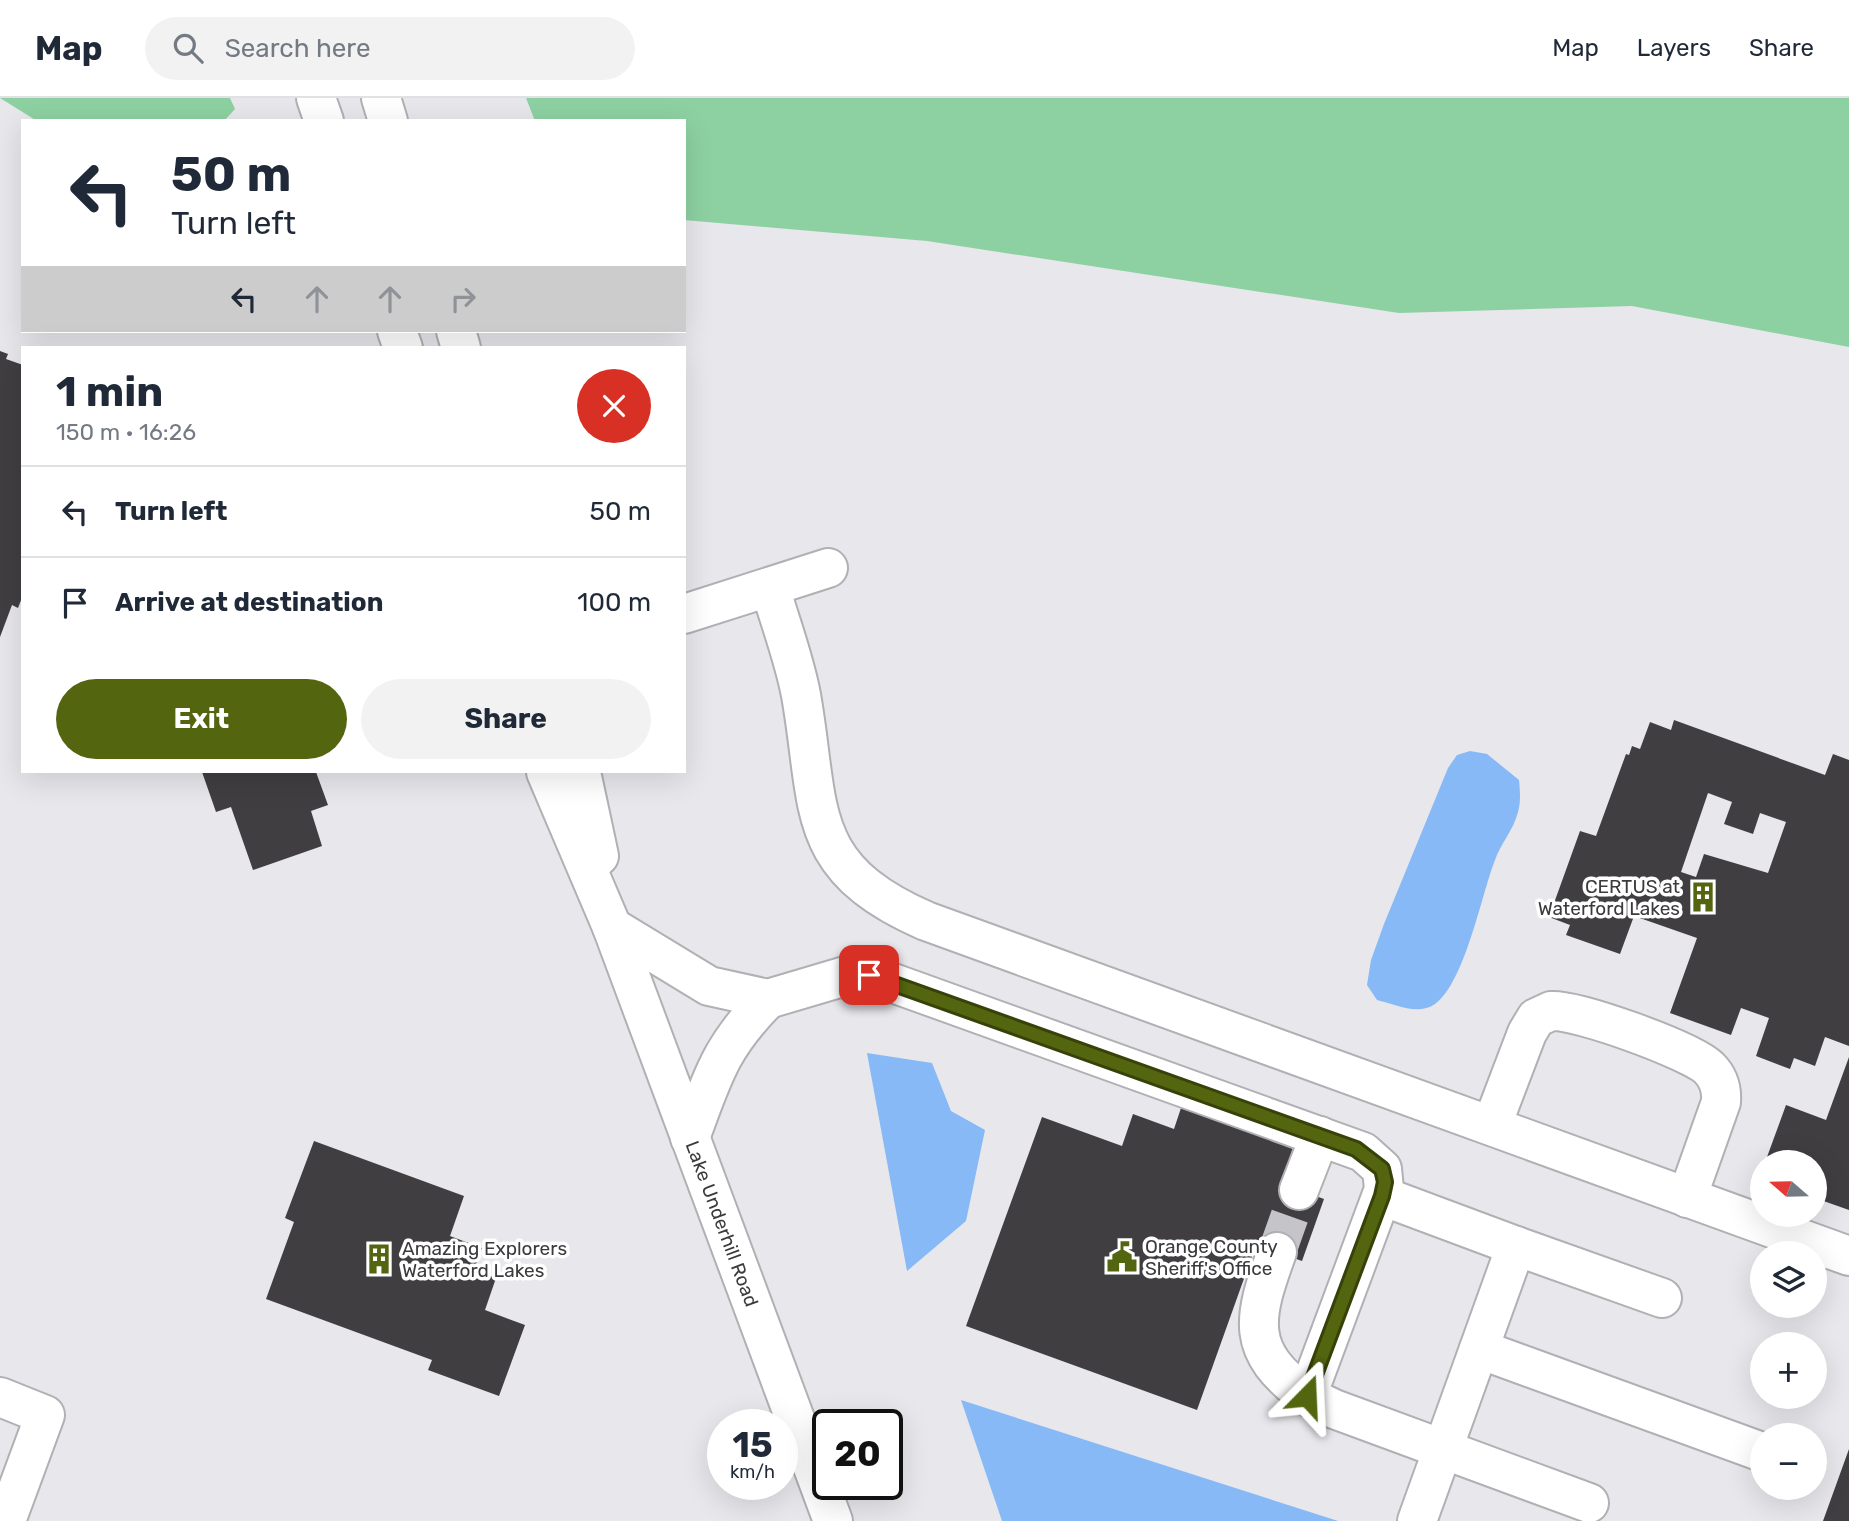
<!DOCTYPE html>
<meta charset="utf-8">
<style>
body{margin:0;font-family:Rubik,sans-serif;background:#f2f2f3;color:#1f2937;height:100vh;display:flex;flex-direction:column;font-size:26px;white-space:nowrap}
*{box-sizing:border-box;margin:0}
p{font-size:23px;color:#747a83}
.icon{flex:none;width:38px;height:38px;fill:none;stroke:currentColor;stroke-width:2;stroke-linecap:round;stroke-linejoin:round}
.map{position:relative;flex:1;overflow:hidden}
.sheet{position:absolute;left:21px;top:248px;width:665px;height:427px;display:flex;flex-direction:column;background:#fff;border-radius:0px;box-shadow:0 7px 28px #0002}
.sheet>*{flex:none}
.hud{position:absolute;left:21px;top:21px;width:665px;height:214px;border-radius:0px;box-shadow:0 7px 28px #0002;background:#fff;color:#1f2937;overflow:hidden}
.needle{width:46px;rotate:290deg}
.tools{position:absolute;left:1750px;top:1052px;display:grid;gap:14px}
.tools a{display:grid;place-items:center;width:77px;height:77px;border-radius:50%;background:#fff;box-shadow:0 7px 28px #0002;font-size:35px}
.speed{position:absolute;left:707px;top:1311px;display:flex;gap:14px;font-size:35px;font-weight:700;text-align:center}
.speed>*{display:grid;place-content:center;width:91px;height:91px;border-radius:50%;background:#fff;box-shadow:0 7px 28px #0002;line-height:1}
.speed small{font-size:18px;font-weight:400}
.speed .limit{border:4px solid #111;border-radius:10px;background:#fff;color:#111}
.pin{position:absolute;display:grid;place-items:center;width:60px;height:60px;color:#fff;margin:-30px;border-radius:14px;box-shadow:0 4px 10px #0006}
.me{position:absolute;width:77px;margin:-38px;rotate:21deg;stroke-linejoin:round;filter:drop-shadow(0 0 5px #0008)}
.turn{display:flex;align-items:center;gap:24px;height:147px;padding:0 35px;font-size:32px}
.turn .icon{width:91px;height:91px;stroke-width:2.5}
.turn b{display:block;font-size:49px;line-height:60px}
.lanes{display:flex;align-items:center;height:66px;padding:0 35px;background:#0003;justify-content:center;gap:35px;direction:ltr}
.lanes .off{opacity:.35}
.round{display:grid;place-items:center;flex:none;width:74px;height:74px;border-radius:37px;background:#f2f2f3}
.summary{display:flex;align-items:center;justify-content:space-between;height:119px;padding:0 35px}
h1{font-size:42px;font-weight:700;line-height:52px}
.primary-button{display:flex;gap:14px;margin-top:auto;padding:14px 35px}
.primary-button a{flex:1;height:80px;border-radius:42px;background:#54650f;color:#fff;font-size:28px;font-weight:700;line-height:80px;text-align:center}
.primary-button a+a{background:#f2f2f3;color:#1f2937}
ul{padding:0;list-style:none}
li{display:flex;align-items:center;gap:21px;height:91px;padding:0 35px;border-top:2px solid #e0e1e3}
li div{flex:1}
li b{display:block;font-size:26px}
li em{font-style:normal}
header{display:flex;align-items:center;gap:42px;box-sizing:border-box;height:98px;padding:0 35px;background:#fff;border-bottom:2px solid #e0e1e3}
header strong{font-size:33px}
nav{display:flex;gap:38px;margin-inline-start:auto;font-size:24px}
.search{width:490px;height:63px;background:#f2f2f3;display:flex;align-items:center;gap:18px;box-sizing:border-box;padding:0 24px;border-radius:38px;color:#747a83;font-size:26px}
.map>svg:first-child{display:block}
.green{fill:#8dd1a2}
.water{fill:#86b9f6}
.building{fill:#413e42;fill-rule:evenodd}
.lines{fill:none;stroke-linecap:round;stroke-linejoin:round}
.minor-tunnel{stroke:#c5c5c9;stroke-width:38;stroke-dasharray:38 19;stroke-linecap:butt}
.minor-casing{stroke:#b0b0b5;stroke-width:42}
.minor{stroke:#fff;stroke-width:38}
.route-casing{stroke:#37420a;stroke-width:18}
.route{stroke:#54650f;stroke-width:12}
.labels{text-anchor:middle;stroke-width:7;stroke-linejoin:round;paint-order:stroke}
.poi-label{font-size:19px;fill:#3b3b3d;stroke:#fff;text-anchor:start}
.street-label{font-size:19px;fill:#3b3b3d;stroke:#fff}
</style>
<header>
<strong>Map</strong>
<div class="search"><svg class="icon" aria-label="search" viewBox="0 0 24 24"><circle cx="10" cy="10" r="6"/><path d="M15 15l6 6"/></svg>Search here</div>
<nav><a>Map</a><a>Layers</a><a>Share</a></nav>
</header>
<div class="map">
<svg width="1849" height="1423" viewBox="0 0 1849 1423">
<rect width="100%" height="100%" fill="#e7e7ec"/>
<path class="green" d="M0,0H230L235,11L224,23H37Z
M526,0H1849V249L1632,208L1399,215L927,143L684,122V23H535Z"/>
<path class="water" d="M1470,653L1487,656L1519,682C1520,693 1521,703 1518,714C1513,733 1501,745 1495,762C1481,798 1465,884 1435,906C1418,918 1394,906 1377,902L1367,887L1371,862L1384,826L1448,670L1457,657Z
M867,955L932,965L951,1013L985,1032L966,1123L907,1173Z
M961,1302L1338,1423H1002Z"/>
<path class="building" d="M0,253L8,256L6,261L23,267V497L18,510L12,507L0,539Z
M1674,622L1825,677L1833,656L1849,662V948L1825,939L1815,968L1794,960L1790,971L1756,958L1769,920L1741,910L1731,937L1670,915L1697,840L1634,818L1620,856L1566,837L1570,827L1549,819L1580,733L1596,738L1626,656L1629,657L1632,648L1640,651L1650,624L1671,632ZM1708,695L1732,704L1724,726L1753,736L1760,715L1786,724L1768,775L1704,756L1696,779L1681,774Z
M202,674H316L328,707L311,713L322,748L253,772L231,709L216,714Z
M1849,959V1112L1815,1100V1064H1776L1767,1059L1786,1007L1826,1022Z
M1181,1010L1293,1050L1281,1085L1324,1101L1302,1163L1256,1147L1197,1312L966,1228L1042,1019L1122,1048L1133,1016L1174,1031Z
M314,1043L464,1098L450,1138L482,1150L474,1172L496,1180L485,1212L525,1227L499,1298L428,1272L432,1262L266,1201L294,1124L285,1120Z
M1849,1351V1423H1823Z"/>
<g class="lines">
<path class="minor-tunnel" d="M1277,1154L1299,1092"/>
<g class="minor-casing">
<g id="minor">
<path d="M316,0L324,23"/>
<path d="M381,0L388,23"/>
<path d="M397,233L403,250"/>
<path d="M456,233L461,250"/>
<path d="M770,489C780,524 794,560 801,597C821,710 802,769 926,823L1849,1158"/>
<path d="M684,516L828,470"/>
<path id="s1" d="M546,674L612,829L833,1423"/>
<path d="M581,674L599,758"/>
<path d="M612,829L709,888L768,901C720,949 713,978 690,1040"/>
<path d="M768,901L849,877L879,880L1363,1054L1382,1071L1384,1091L1307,1298L1334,1311L1589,1405"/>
<path d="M1492,1027L1527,935L1536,920L1551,913C1576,911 1690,952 1709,970C1718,979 1722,991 1721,1004L1687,1100"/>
<path d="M1299,1092L1320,1038"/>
<path d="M1382,1098L1516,1148L1417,1423"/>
<path d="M1516,1148L1662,1200"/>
<path d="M1277,1154C1253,1220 1244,1253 1307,1298"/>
<path d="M1479,1251L1762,1354"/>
<path d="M0,1299L45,1317L6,1423"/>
</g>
</g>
<use href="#minor" class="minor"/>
</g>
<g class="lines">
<g class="route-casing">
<path id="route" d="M869,877L1356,1051L1382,1071L1385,1084L1382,1098L1307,1298"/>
</g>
<use href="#route" class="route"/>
</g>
<defs>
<g id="building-bare" transform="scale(2.415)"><path d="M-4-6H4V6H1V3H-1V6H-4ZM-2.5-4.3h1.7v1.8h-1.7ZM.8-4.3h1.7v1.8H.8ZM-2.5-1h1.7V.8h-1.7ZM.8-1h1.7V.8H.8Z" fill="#54650f" stroke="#fff" stroke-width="2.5" paint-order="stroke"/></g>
<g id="civic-bare" transform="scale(2.415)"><path d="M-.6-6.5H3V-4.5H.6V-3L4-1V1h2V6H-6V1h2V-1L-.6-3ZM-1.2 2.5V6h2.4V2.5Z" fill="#54650f" stroke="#fff" stroke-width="2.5" paint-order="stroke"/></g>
</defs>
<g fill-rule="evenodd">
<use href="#building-bare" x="1703" y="799"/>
<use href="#civic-bare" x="1122" y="1159"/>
<use href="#building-bare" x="379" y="1161"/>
</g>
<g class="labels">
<g class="poi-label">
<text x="1680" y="795" text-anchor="end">CERTUS at<tspan x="1680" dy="22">Waterford Lakes</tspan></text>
<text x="1145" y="1155">Orange County<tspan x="1145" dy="22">Sheriff's Office</tspan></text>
<text x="402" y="1157">Amazing Explorers<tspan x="402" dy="22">Waterford Lakes</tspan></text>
</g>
<g class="street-label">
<text dy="7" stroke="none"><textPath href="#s1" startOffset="485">Lake Underhill Road</textPath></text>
</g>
</g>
</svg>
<div class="tools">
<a><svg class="needle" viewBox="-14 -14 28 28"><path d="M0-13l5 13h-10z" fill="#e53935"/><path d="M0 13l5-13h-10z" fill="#747a83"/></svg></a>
<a><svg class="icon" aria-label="layers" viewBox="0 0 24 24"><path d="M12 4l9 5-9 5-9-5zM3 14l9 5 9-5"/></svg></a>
<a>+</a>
<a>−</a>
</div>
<div class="speed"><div>15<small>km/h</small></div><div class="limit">20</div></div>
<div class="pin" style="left:869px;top:877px;background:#d93025"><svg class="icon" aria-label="arrive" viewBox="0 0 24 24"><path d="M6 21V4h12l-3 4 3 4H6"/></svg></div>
<svg class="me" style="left:1307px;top:1298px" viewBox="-20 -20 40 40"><path d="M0-17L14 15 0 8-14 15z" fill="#54650f" stroke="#fff" stroke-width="4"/></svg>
<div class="hud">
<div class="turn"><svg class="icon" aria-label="left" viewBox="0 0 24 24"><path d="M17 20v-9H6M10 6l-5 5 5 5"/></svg><div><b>50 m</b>Turn left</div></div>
<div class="lanes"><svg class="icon" aria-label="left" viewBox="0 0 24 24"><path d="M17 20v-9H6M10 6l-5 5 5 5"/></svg><svg class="icon off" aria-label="ahead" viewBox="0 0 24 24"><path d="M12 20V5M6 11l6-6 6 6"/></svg><svg class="icon off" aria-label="ahead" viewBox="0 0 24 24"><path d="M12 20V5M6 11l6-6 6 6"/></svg><svg class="icon off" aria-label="right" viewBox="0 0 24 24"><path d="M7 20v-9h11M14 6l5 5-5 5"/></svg></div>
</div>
<section class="sheet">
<div class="summary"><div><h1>1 min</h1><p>150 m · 16:26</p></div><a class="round" style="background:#d93025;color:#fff"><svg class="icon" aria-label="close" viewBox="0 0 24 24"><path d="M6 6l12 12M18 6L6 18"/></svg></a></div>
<ul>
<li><svg class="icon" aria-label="left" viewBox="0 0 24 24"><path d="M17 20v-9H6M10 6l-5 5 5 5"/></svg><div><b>Turn left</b></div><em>50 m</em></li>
<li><svg class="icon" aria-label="arrive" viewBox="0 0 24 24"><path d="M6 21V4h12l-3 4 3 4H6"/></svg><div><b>Arrive at destination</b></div><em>100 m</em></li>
</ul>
<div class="primary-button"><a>Exit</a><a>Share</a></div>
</section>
</div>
